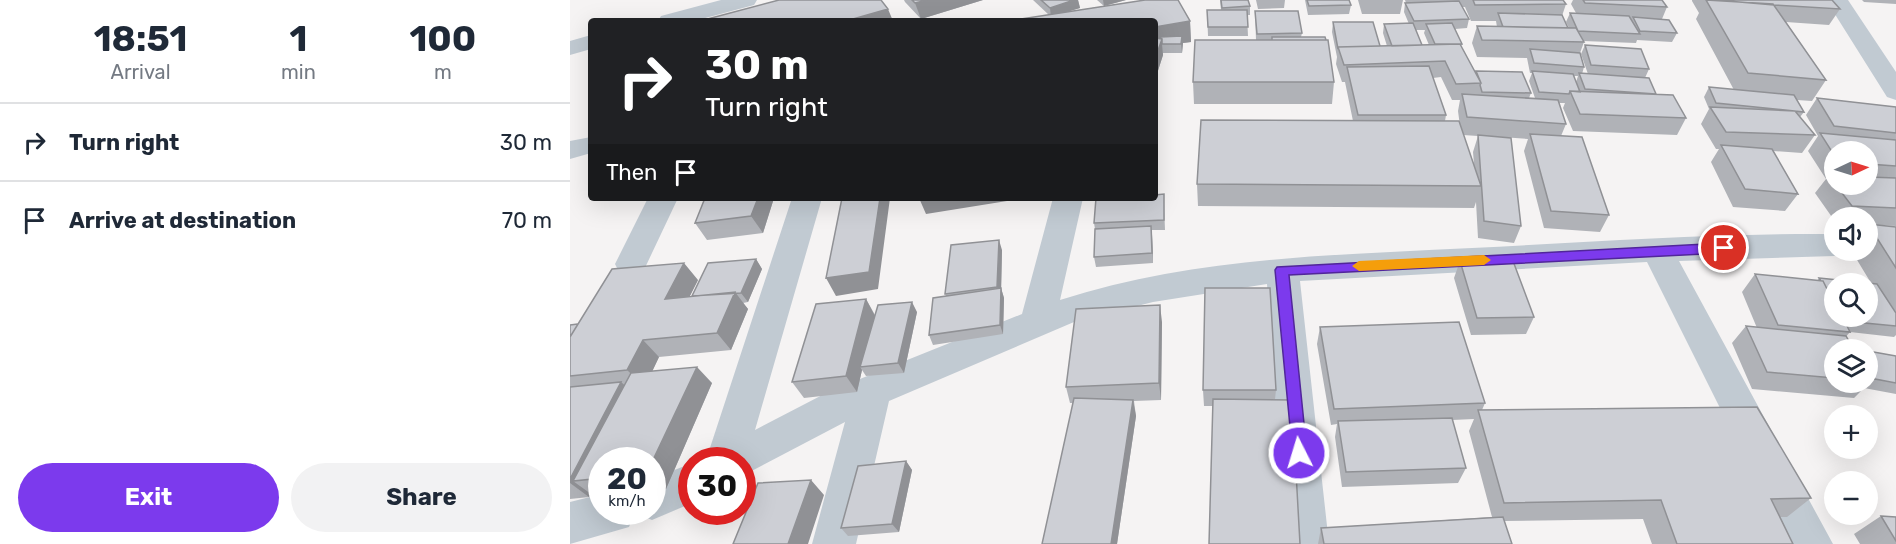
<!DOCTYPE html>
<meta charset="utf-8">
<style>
body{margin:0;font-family:Rubik,sans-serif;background:#f2f2f3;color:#1f2937;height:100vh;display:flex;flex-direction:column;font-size:22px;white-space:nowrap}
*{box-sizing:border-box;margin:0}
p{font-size:20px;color:#747a83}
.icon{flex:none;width:33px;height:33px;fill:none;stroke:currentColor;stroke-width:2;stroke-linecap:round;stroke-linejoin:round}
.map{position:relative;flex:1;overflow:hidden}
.details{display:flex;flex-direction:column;background:#fff;width:570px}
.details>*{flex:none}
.hud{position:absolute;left:18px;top:18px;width:570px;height:183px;border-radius:6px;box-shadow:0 6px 24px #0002;background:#202124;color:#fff;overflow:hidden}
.needle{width:39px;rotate:86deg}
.buttons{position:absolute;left:1254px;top:141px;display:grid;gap:12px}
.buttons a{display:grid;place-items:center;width:54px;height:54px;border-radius:50%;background:#fff;box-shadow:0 6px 24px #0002;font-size:30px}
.speed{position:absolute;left:18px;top:447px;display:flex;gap:12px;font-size:30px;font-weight:700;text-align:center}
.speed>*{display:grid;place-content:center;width:78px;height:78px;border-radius:50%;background:#fff;box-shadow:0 6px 24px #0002;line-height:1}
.speed small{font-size:15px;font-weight:400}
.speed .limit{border:9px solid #d22;background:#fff;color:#111}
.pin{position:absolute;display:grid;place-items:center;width:51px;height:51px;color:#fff;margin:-26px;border:3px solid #fff;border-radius:50%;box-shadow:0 2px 6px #0007}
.me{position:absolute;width:66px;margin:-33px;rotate:355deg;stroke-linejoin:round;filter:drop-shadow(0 0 4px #0008)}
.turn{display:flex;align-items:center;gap:21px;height:126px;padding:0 18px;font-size:27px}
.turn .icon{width:78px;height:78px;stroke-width:2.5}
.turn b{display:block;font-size:42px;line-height:51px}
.then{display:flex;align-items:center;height:57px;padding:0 18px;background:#0003;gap:12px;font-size:22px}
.eta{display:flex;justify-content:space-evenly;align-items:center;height:102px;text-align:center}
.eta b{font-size:36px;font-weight:700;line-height:42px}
.cta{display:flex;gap:12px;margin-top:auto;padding:12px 18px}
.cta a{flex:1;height:69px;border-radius:36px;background:#7c3aed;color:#fff;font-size:24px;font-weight:700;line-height:69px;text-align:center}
.cta a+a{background:#f2f2f3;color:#1f2937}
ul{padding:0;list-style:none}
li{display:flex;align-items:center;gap:18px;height:78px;padding:0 18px;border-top:2px solid #e0e1e3}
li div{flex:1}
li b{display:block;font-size:22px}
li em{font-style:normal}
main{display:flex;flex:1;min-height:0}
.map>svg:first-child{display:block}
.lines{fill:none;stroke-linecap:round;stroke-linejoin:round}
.minor{fill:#c1cad2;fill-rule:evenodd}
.wall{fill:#b0b2b7;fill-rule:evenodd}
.shaded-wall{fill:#909195}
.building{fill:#cdcfd5;stroke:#909195;stroke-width:1.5}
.route{fill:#7c3aed;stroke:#51269a;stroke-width:1.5}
.slow{fill:#f59e0b}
</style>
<main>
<section class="details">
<div class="eta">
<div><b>18:51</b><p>Arrival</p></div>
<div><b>1</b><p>min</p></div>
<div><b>100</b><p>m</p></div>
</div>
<ul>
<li><svg class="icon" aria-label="right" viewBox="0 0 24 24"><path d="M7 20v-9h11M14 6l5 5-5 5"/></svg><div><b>Turn right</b></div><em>30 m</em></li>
<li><svg class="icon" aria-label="arrive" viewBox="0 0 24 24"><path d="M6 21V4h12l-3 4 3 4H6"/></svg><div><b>Arrive at destination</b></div><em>70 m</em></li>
</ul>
<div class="cta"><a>Exit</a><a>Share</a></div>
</section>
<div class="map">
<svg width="1326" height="544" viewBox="0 0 1326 544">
<rect width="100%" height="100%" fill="#f5f3f3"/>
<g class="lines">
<path class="minor" d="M151,0H187L184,5L124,21H88L91,16Z
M1256,0H1278L1326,72V100L1317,97Z
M21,35V49L0,55V41Z
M21,137V153L0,159V141Z
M78,198H108L73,272L61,276L49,272L45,264Z
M222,198H252L185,430L260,391L452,314L483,198H513L490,300C623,257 764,255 902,248C1023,242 1144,233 1264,234V250H1277L1264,256L1109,261L1263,544H1218L1077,262L730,281L759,544H715L697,284L583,302L504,322L319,401L286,544H242L275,422L172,476V460H136Z
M122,463V503L82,520L67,514L66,512H82V479Z
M32,494V512H65L59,527L0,544V502Z"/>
</g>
<path class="wall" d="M334,0H413L351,19L335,2Z
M463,0H508L510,8L495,12L575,0H608L620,21L621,42L613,43L612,53H593V55L585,80V21H438L479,15Z
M527,0H556L534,6Z
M650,0H678L680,6V15H677L678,36H638L637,10H651Z
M686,0H715L714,8L688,9Z
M735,0H779L781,5L779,14L738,15Z
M788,0H833L830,14H792Z
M835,0H993L996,4L992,16L998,28H999L996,22L1000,13H1006L1001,4L1003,0H1092L1097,7L1092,19L1107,33L1102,42L1067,40L1066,43L1013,41L1014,42L1010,53L1014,67L1012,74H1018L1011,54L1015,45L1079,69L1075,78L1086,95L1116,118L1107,135L1003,131L993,108L995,103H989L996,124L991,136L1039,215L1030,232L974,228L954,151L958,139L931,137L951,226L944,243L908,238L906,202L904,208L628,206L627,184L783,121L775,82H772L766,64L767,57L762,32L763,22L809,46H817L813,33L814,24H839L834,12L835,3H836ZM892,7H895L901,21H926L927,27L907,26L902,43L907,57L957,58L960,73H962L959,81L965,98H959L961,93L906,71V73L891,46L892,44L885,29L897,28L899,19ZM846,30H855L854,33L859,45H852ZM1004,76H1008L1006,82ZM871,77L882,100H890L888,111L890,126L875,121L876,115L863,78ZM893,135L908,136L903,152L904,164Z
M1122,0H1262L1270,9L1259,25L1216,22L1256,80L1242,101L1227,100L1234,112L1230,117L1245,135L1232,153L1203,151L1228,194L1215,211L1163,207L1141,162L1149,149H1146L1131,124L1139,109L1134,97L1139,87L1164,90L1126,19L1129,13L1122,1Z
M1292,0H1326V4L1294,2Z
M685,11L732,33L731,37L764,82L762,104H624L623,82L686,40Z
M1247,98L1326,107V226L1304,225L1326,227V335L1324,337L1280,332L1264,350V382H1298V351L1326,356V394L1294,388L1284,398L1182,389L1162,343L1176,326L1187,328L1172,292L1185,274L1247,281L1249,278L1301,283L1281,250H1298V218H1264V220L1245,193L1256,179L1238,151L1248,136L1236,115ZM1264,152H1298V184H1264Z
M204,198L193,233L137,240L125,223Z
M594,204L595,230H582L583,263L526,267L524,257L525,229L524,223Z
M432,250L431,288L434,298L433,334L363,345L359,335L376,296L375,294Z
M186,259L192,269L178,302L173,303L178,309L161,350L89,357L82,371L142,383L96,489L82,490V460H32V495L24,496L21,494L19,497L0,499V325L8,324L128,280L119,297L122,296Z
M890,261L964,317L956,334L901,335L884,278Z
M296,299L305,315L347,312L334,373L296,376L292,370L287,392L234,398L222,382Z
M592,322L591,400L564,401L566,416L547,544H472L503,403H500L496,387Z
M750,327L915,403L912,410L1241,498L1217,517H1210L1223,544H1082L1073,519L934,521L942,544H748L751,528L922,517L899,431L904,419L882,420L896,468L888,483L772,487L765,437L767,424L761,425L747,344Z
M633,390H706L705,399L643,406H634Z
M336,461L342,470L329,532L278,536L271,528Z
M1311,516L1326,517V544H1290L1284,534Z"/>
<path class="shaded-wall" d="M357,0H413L351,19L345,3Z
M504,0H508L510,8L481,17L480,8Z
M533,0H556L534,6Z
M318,9L323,21H276Z
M620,21L621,42L613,43L612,53L611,43L592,44L593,55L585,80V27Z
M188,198H204L193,233L181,216Z
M310,198H320L308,289L266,296L256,278Z
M349,198H437V201L356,214Z
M581,226L582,235L583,263L582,253Z
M429,240L432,250L431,297L427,287Z
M186,259L192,269L178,302L171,293Z
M114,263L128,280L110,316L95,299Z
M431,288L434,298L433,334L430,325Z
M165,292L178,309L161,350L147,333Z
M296,299L305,316L290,367L292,370L287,392L276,376Z
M342,302L347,312L334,373L328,363Z
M590,305L592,322L591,400L589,383Z
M73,340L89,357L75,387L57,370Z
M127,367L142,383L96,489L82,478V462Z
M51,382L69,398L3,481L21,494L19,497L0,483V479Z
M563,400L566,416L547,544H541Z
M336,461L342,470L329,532L322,524Z
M241,480L254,495L238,544H218Z"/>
<path class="building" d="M209,0H311L318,9L276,21H130Z
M342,0H357L345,3Z
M471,0H504L480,8Z
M575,0H608L620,21L585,27V21H438Z
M651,0H678L680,6L652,8Z
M737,0H779L781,5L739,6Z
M903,0H993L996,4L905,5Z
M1013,0H1092L1097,7L1015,3Z
M1136,0L1203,4L1256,80L1178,73Z
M1146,0H1262L1270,9L1204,5Z
M889,1L899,19L844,21L835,3Z
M637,10H677L678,27H638Z
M685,11H728L732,33L687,34Z
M928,13L992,15L998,28L933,27Z
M1000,13L1059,16L1070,34L1008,31Z
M1063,17L1099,20L1107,33L1070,31Z
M763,22H803L810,46L768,47V49Z
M843,23L852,45L822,46L814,24Z
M882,23L892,44H865L856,24Z
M907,26L1006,28L1014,42L912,40Z
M612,36L611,44H592V39L590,38V37Z
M702,37H755L756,40H702Z
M585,38L592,39L585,59Z
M625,40H758L764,82H623Z
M890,44L911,83L886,84L875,61L774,65L768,47Z
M1015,45L1071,49L1079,69L1021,65Z
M960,49L1010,53L1014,67L964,63Z
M859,66L876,115H788L777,67Z
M906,71L952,72L961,93L912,92L910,85L911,83Z
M962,71L1003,74L1010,92L1000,91L999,94L969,92Z
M1009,73L1079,78L1086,94L1015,89Z
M1139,87L1224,95L1234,112L1146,103Z
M1000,91L1103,95L1116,118L1010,114Z
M892,94L988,100L996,124L897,117Z
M1247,98L1326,107V133L1264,126Z
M1140,107L1225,111L1245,135L1156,132Z
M631,120L889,121L911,186L627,184Z
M1250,133L1326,140V166L1298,164V152H1264V155Z
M960,134L1012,137L1039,215L981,211Z
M908,135L941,138L951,226L914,221Z
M1151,145L1202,149L1228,194L1175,189Z
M1258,176H1264V184Z
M1298,177L1326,178V208L1282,206L1265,184H1298Z
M594,194V220L524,223L526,198H585V195Z
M135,198H188L181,216L125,223Z
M272,198H310L299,272L256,278Z
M1298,224L1326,227V268Z
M581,226L582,253L524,257L525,229Z
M429,240L427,287L375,294L381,245Z
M186,259L171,293L122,296L138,263Z
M890,261H943L964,317L907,318Z
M114,263L95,299L165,292L147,333L73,340L57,370L0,376V337L42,269Z
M1185,274L1253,281L1264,303V316H1272L1280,332L1208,325Z
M1249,278L1307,284L1326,313V326L1274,321L1272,316H1298V284H1264V303L1253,281H1251Z
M431,288L430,325L359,335L363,298Z
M635,288H700L706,390H633Z
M296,299L276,376L222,382L246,304Z
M342,302L328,363L290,367L308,305Z
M590,305L589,383L496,387L506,309Z
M889,322L915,403L764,409L750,327Z
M8,324L0,337V325Z
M1176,326L1276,336L1284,350H1264V378L1197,372Z
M1298,351L1326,356V383L1300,378L1298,374Z
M127,367L82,462V460H32V478L3,481L61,373Z
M1298,373L1302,381H1298Z
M51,382L0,479V387Z
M504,398L563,400L541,544H472Z
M643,399L722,400L730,544H639Z
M1187,407L1241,498L1201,499L1223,544H1107L1091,500L934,503L908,410Z
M882,418L896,468L776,472L768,421Z
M336,461L322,524L271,528L288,466Z
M241,480L218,544H163L188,483Z
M1311,516L1326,517V541Z
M933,517L942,544H754L751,528Z"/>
<path class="route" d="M1154,243L1160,248L1154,253L719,275L737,453L734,458L729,460L723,458L705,270L707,267Z"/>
<path class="slow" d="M914,255L921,260L914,265L789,271L782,266L789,261Z"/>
</svg>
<div class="buttons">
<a><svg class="needle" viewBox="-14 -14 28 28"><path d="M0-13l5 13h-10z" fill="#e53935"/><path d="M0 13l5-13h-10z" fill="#747a83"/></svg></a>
<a><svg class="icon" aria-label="sound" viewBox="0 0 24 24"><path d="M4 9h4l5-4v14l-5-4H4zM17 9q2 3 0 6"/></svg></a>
<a><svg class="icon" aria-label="search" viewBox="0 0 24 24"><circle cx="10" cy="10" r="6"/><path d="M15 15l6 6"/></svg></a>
<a><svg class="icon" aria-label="layers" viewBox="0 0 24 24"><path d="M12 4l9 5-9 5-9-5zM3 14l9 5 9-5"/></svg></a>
<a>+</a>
<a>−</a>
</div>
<div class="speed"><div>20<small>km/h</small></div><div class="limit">30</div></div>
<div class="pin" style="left:1154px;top:248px;background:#d93025"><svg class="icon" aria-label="arrive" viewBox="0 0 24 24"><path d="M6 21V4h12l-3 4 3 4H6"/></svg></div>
<svg class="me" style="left:729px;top:453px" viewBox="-20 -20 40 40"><circle r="17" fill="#7c3aed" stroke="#fff" stroke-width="3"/><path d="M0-11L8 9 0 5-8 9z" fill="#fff"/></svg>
<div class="hud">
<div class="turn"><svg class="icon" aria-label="right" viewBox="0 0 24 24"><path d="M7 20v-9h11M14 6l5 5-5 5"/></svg><div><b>30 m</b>Turn right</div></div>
<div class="then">Then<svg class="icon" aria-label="arrive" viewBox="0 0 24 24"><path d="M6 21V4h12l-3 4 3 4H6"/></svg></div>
</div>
</div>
</main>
